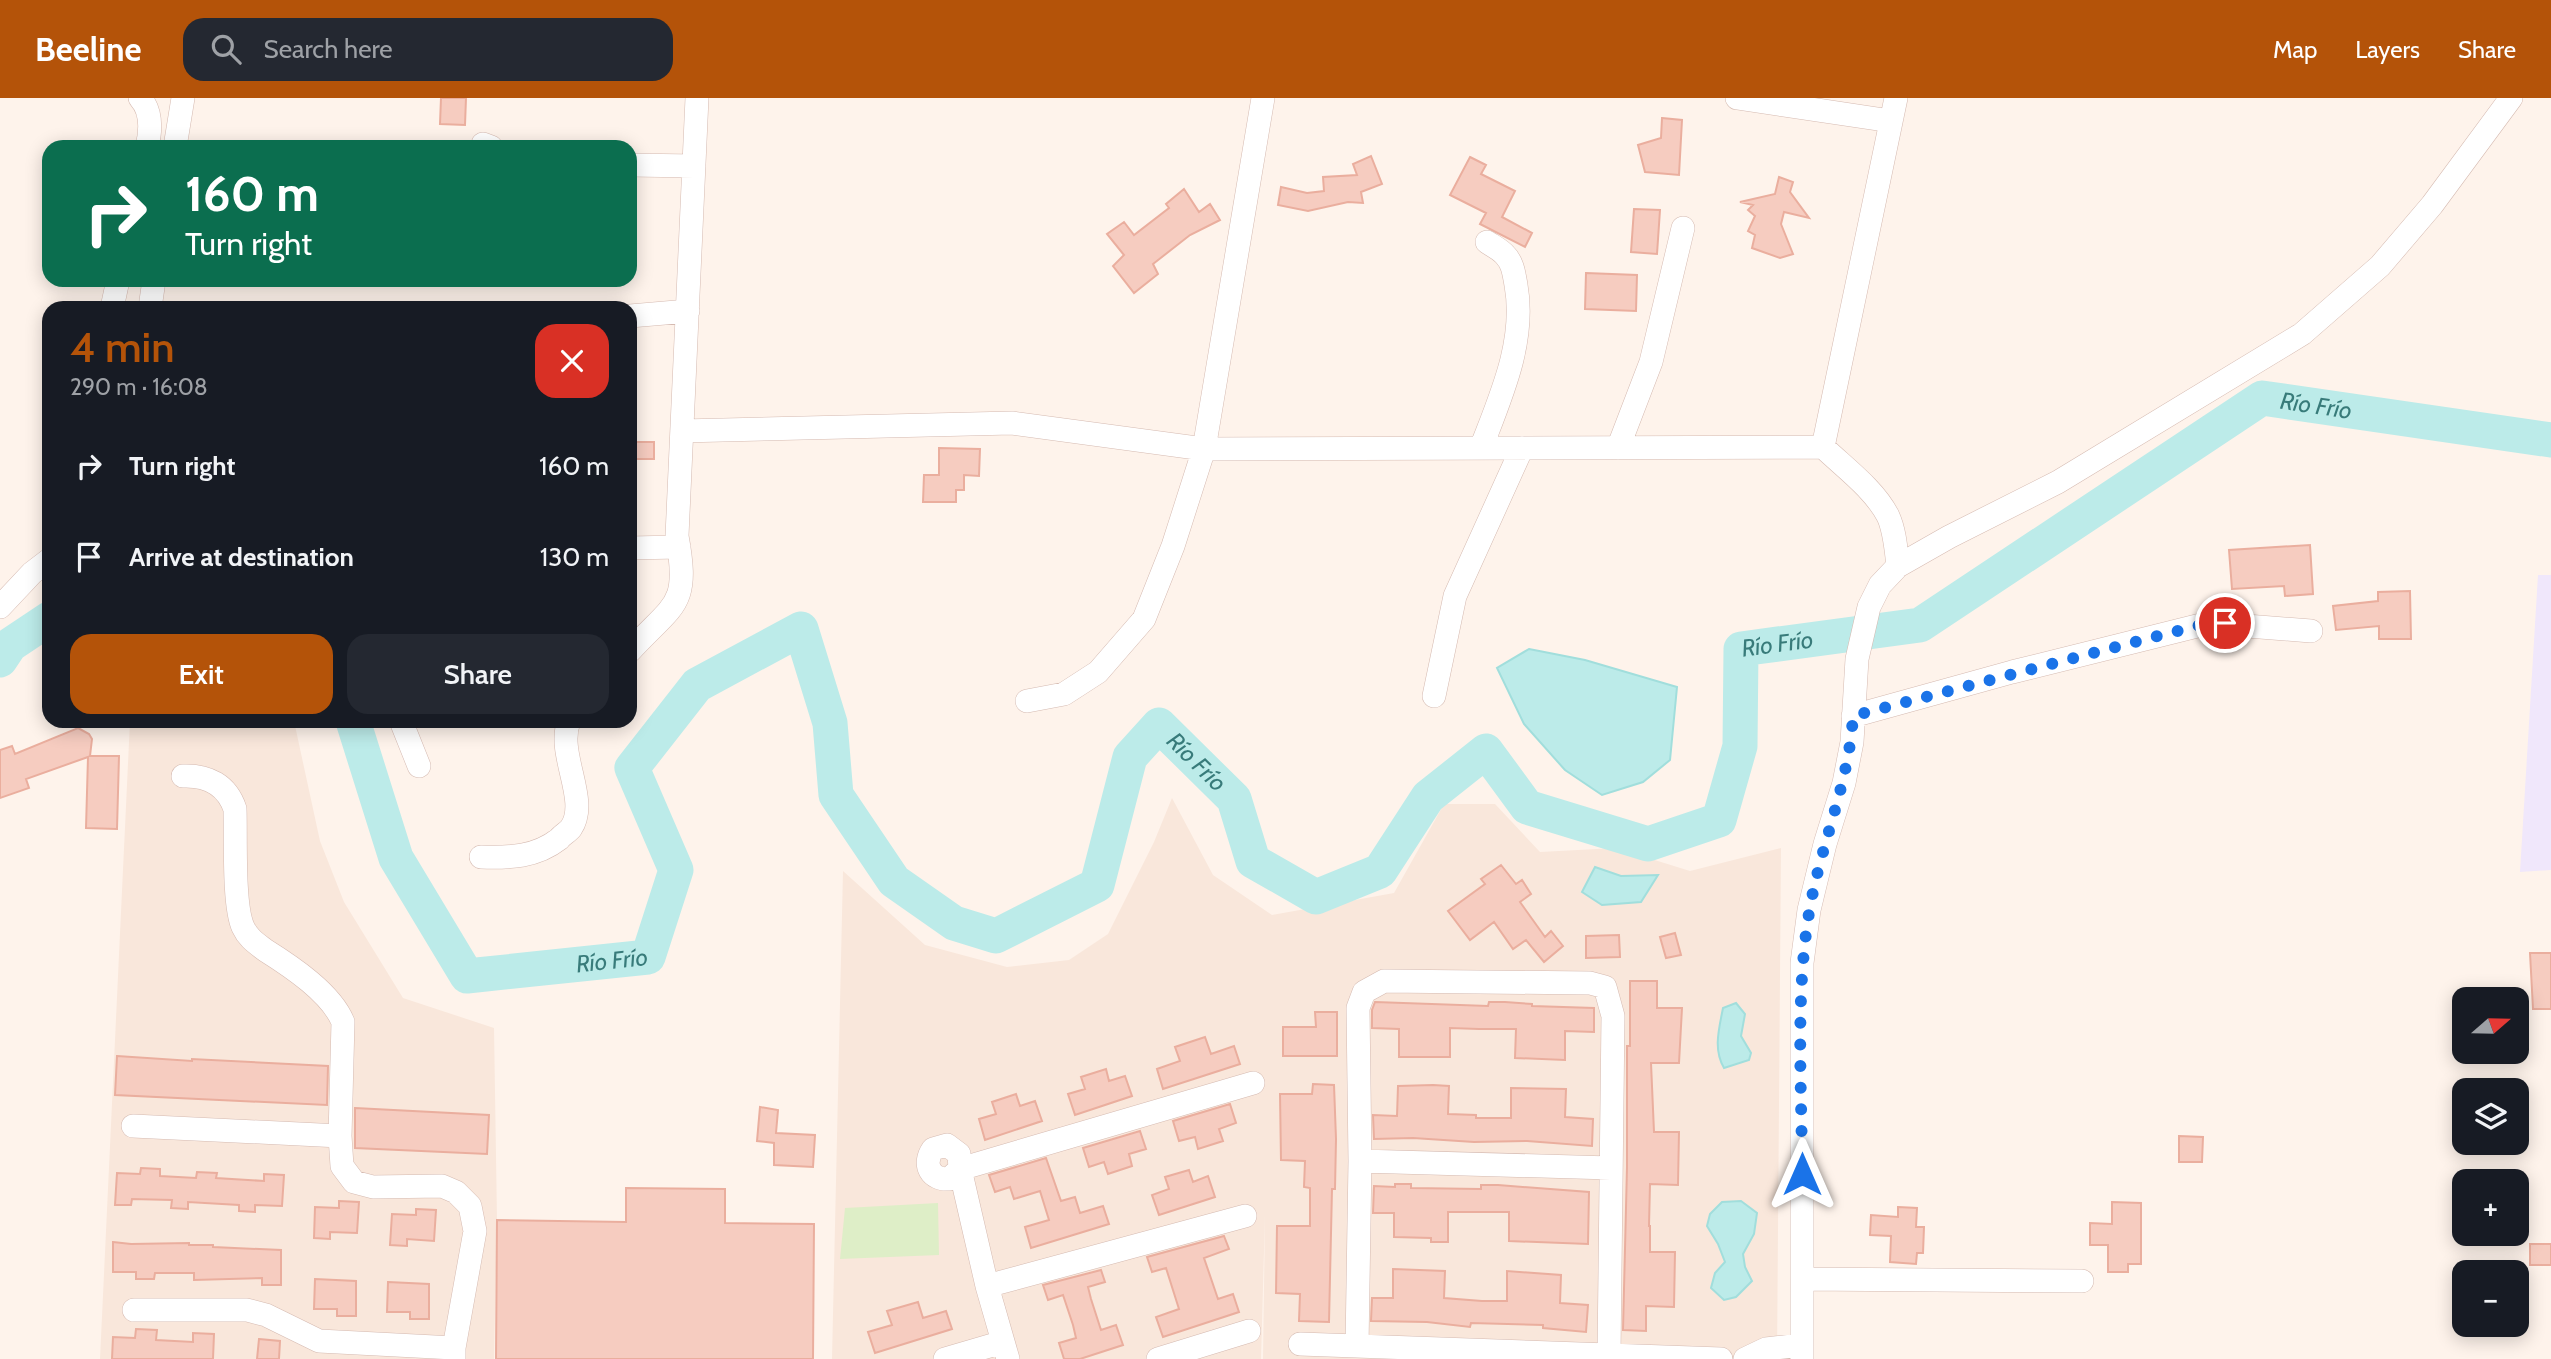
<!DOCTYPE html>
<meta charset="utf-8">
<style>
body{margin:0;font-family:Cabin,sans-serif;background:#242831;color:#f1f3f6;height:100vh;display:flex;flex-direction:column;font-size:26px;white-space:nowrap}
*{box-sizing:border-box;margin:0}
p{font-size:23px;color:#9ea1a6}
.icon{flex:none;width:38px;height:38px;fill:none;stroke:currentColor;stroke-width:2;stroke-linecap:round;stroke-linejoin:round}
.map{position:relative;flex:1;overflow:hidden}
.panel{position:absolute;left:42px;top:203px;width:595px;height:427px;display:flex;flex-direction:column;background:#171b24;border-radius:21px;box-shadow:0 4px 18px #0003}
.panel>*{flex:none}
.guide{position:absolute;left:42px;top:42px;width:595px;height:147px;border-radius:21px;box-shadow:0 4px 18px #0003;background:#0b6e4f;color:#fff;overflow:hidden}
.needle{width:46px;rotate:70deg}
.buttons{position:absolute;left:2452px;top:889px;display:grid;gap:14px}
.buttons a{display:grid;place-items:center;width:77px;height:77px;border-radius:14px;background:#171b24;box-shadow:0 4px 18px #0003;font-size:35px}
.pin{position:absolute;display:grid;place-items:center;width:60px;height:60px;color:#fff;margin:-30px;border:4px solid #fff;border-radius:50%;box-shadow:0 2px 7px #0007}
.me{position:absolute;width:77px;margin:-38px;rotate:0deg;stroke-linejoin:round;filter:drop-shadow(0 0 5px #0008)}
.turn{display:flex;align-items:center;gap:24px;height:147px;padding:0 28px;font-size:32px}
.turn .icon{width:91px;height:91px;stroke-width:2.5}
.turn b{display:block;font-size:49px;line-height:60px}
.round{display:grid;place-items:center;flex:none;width:74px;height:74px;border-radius:21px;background:#242831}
.head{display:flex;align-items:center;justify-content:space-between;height:119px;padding:0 28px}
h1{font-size:42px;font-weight:600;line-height:52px;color:#b45309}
.primary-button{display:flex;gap:14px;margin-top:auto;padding:14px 28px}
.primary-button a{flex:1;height:80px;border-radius:21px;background:#b45309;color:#fff;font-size:28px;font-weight:600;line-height:80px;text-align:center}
.primary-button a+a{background:#242831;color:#f1f3f6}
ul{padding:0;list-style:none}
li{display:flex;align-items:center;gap:21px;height:91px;padding:0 28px}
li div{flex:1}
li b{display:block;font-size:26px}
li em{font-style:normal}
header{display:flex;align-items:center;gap:42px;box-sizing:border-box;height:98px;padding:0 35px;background:#b45309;color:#fff}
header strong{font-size:33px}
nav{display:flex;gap:38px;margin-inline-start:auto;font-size:24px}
.search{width:490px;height:63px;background:#242831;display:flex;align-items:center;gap:18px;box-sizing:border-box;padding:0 24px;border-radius:21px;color:#9ea1a6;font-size:26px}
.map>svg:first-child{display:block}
.residential{fill:#f9e7db}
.education{fill:#f0e7fb}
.green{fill:#deeec7}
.water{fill:#bcebe9;stroke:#a1dedc;stroke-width:2}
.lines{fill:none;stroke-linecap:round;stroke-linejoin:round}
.river{stroke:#bcebe9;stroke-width:35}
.building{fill:#f6ccc0;stroke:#eaae9e;stroke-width:2}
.minor-casing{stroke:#d5bab1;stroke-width:24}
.minor{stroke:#fff;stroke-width:23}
.route{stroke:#1a73e8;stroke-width:12;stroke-dasharray:0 21.6}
.labels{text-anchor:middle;stroke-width:5;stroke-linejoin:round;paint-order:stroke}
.water-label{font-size:24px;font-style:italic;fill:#387b7a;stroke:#fff8f3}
</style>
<header>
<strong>Beeline</strong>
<div class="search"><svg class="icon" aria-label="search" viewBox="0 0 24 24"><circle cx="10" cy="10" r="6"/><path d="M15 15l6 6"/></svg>Search here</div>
<nav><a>Map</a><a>Layers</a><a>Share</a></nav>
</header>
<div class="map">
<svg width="2551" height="1261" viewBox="0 0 2551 1261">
<rect width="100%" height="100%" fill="#fef3eb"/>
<path class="residential" d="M130,623H294L320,743L344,804L403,900L494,930L497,1122L494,1261H100Z
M1172,700L1213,777L1272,817L1394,795L1444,706H1495L1540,754L1616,750L1690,773L1781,750L1777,1261H1263L1265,1117L1261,1261H832L843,773L925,847L1007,869L1069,862L1108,836L1154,744Z"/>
<path class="education" d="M2538,477H2551V772L2520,774Z"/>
<path class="green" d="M938,1105L939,1157L840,1161L845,1110Z"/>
<path class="water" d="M1529,551L1585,562L1677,589L1670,662L1643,684L1602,697L1565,672L1524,626L1497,570Z
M1595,769L1621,778L1658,777L1641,804L1602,807L1582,794Z
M1736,905L1745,916L1741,938L1751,955L1749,962L1724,970C1713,951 1719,931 1723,910Z
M1741,1103L1757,1115L1754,1136L1743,1156L1745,1169L1752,1183L1736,1199L1724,1202L1711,1190L1715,1175L1725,1164L1718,1146L1707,1128L1710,1116L1722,1104Z"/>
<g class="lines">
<g class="river">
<path d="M0,562L10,547L49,521"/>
<path id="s1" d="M353,623L396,760L467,878L648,859L676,772L632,670L697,587L801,531L830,625L836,697L894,783L954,825L996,838L1097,787L1130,659L1159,627L1234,701L1253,763L1316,799L1380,773L1428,699L1486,653L1527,709L1648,746L1719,722L1740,648L1741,551L1920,527L2262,300L2551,342"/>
</g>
</g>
<path class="building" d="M441,0H466L465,27L440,26Z
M1662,20L1682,22L1679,77L1645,74L1638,47L1661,40Z
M1371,58L1382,86L1361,94L1363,105L1348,104L1308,113L1278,107L1281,89L1307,95L1324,93L1323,79L1357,77L1353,66Z
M1470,59L1486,67L1481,76L1515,93L1502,119L1532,135L1525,149L1480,126L1486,115L1450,97Z
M1779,79L1793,84L1790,94L1809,120L1784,114L1781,126L1793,156L1780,160L1752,150L1755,137L1748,133L1755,118L1748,112L1753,107L1740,104L1775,96Z
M1184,91L1199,114L1210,106L1220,122L1190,137L1153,166L1158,176L1134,195L1113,168L1124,157L1107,136L1124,124L1134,137L1169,110L1166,106Z
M1634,111L1660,112L1657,156L1631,154Z
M1586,175L1637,177L1636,213L1585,211Z
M630,344H654V361H630Z
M939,350L980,351L979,378L964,377V392H956V404H923L924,377H939Z
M2310,447L2313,496L2285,498L2284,488L2232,491L2229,452Z
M2410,493L2411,541H2379V528L2336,532L2333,508L2378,503V494Z
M78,630L89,636L92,641L90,658H119L117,731L86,730L88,659L26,681L29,690L0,700V652L12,648L15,656Z
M1501,767L1516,786L1522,782L1531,796L1520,804L1545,839L1551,833L1563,848L1544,864L1526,842L1513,851L1494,824L1470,842L1448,813L1485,786L1481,781Z
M1675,835L1681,857L1666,860L1660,839Z
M1619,837L1620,859L1586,860V838Z
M2530,855H2551V911H2533Z
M1630,883H1657V910H1682L1679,965H1651L1654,1034H1679L1678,1087L1650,1086L1649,1128H1650V1154H1675L1674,1209L1646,1208V1233L1623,1232L1627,1069V948H1630Z
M1375,904L1488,908L1489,904H1505L1532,906V908L1594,910V934L1565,933V962L1515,960L1516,931H1479L1450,930V959H1399V931L1372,930V912Z
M1315,914H1337V958H1283V929H1316Z
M1205,939L1211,956L1234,948L1240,966L1163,991L1157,971L1180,963L1175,949Z
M117,958L192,963V961L328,968L327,1007L115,997Z
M1106,971L1109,983L1125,978L1132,998L1075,1017L1068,996L1085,991L1081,979Z
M1313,986L1334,987L1336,1041L1335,1091H1332L1329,1224L1299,1223L1300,1196L1276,1195L1277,1128H1310V1090L1304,1089L1305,1063L1281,1062L1280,996H1312Z
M1433,987L1449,988L1448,1016L1476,1017V1020H1511V990L1566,991L1565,1019L1593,1021L1592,1048L1527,1043L1474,1044L1413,1040L1374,1041L1373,1017L1397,1018L1398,988Z
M1016,996L1020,1008L1035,1003L1042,1023L985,1042L979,1021L996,1016L992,1004Z
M1230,1006L1236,1025L1219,1031L1223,1043L1198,1051L1195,1039L1179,1043L1173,1023Z
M760,1009L778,1012L776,1035L815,1037L813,1069L774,1067V1045L757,1043Z
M355,1010L489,1017L487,1056L355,1050Z
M1140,1033L1146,1051L1129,1056L1132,1068L1108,1076L1104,1064L1089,1069L1083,1050Z
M2179,1038L2203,1039L2202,1064H2179Z
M1046,1060L1061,1103L1075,1099L1080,1115L1103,1108L1109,1126L1031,1150L1025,1129L1049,1122L1040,1093L1014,1101L1010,1089L995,1094L989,1077Z
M141,1070L160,1071V1078L196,1080L197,1074L217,1075L216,1080L264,1083V1076L284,1077L282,1108L255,1107V1114L239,1113V1107L188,1104V1111L171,1110L172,1102L132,1101L131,1107H115L117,1075L140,1076Z
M1189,1072L1193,1084L1208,1078L1215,1099L1159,1117L1152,1097L1169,1091L1165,1079Z
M1395,1086H1411V1090L1481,1091V1087H1498L1589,1094L1588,1146L1509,1143V1114H1448V1144H1431V1140L1394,1139V1115H1373L1374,1088L1395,1089Z
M626,1090L725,1091V1125L814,1126L813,1261H496L497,1122L626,1124Z
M339,1103L359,1104L357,1135L330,1134V1141L314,1140L315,1109L339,1110Z
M2112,1104L2141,1105V1166H2128V1174H2108V1147H2090V1125L2112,1126Z
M1898,1109L1917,1110L1916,1129H1924L1923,1155H1917L1916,1166L1890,1164L1891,1138L1870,1137L1871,1117L1898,1119Z
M416,1111L436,1112L434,1143L407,1141V1148L390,1147L392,1116L416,1117Z
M1224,1138L1229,1151L1204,1160L1218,1201L1233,1196L1239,1214L1163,1239L1156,1219L1179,1211L1166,1170L1152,1174L1147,1159Z
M113,1144L131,1146L189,1145V1147H213V1149L281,1152V1187H262V1180L194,1182V1175H155L154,1181H136V1174H113Z
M2530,1146H2551V1167H2530Z
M1393,1171L1445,1173L1444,1200L1482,1203H1507V1173L1561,1177L1560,1205L1588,1207L1586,1234L1543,1230V1227L1471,1225L1470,1229L1427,1224L1371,1223L1372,1200H1393Z
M1101,1172L1105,1184L1088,1189L1091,1201L1101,1232L1116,1227L1123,1247L1080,1261H1064L1059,1245L1076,1240L1073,1227L1063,1197L1048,1202L1043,1187Z
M315,1181L356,1183V1218H337V1211H314Z
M388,1184L429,1186V1221H410V1214H387Z
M918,1204L923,1220L946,1213L952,1231L875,1255L868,1234L892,1227L887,1213Z
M136,1231L157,1232L156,1242L193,1244V1235L214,1236L213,1261H112L113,1239L135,1240Z
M259,1241L280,1243L279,1261H257Z"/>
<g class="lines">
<g class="minor-casing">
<path id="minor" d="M140,0C152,13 151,32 147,49
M1737,0L1891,23
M483,46L491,49
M175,49L183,0
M630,67L694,68
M112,210L118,182
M150,210L154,182
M630,218L688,213
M682,333L1012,325L1204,351L1263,0
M1823,349L1896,0
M1481,350C1501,298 1526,243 1516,187C1514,176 1513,165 1505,157C1501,152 1493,148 1487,144
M1618,350L1651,264L1683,130
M630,450L679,449
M0,509L32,475L49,462
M630,553C674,505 690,509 677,438L697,0
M1434,598L1455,498L1522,350
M1027,603L1064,596L1098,574L1144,521L1173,448L1204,351L1823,349C1845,370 1874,391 1888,418C1895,433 1896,452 1898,468
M1853,618L2012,574L2209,525L2311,533
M401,623L419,668
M183,678C208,677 227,687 235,711C236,738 233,807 243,829C248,840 256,845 265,852C292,869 331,895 343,924L340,1038L342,1068L354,1084L373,1089L442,1088L456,1094L470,1108L475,1133L454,1250V1261
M481,759C510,760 536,759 559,741C562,737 568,734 571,730C590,702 556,656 569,623
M133,1028L340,1038
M1360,1063L1611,1070
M1802,1181L2082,1183
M987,1188L1245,1118
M134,1212H247L266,1217L319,1243L454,1250
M1300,1246L1721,1261
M1357,1248L1360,1063L1358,910L1364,894L1384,883L1590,885L1605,889L1613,918L1609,1257
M945,1261L1003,1244
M1008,1261L987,1188L960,1071L959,1056L947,1047L933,1051C922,1067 931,1082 949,1081L960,1071L1253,985
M1158,1261L1249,1233
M1745,1261L1766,1251L1802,1247
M1802,1261V865L1809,812L1825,746L1844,685L1852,644L1857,561L1869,509L1880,487L1898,468L1949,439L2058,384L2302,236L2380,168L2432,107L2511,0"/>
</g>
<use href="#minor" class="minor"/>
</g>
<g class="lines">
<path class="route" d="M1802,1076C1802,990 1795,900 1809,815C1820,748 1849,686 1853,618L2181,532L2209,525H2225"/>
</g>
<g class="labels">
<g class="water-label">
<text dy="8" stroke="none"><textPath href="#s1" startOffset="3134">Río Frío</textPath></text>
<text dy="8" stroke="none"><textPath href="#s1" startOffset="2525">Río Frío</textPath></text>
<text dy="8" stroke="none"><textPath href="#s1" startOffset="1622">Río Frío</textPath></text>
<text dy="8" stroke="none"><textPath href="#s1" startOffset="427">Río Frío</textPath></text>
</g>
</g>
</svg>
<div class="buttons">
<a><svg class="needle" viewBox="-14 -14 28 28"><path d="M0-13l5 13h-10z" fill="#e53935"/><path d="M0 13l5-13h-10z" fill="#9ea1a6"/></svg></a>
<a><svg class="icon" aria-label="layers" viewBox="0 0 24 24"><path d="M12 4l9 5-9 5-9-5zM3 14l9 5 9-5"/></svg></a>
<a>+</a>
<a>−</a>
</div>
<div class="pin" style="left:2225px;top:525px;background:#d93025"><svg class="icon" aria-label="arrive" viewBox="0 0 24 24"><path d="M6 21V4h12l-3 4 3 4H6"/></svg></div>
<svg class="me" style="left:1802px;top:1076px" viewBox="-20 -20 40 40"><path d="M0-17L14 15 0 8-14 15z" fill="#1a73e8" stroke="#fff" stroke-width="4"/></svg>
<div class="guide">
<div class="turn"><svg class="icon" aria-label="right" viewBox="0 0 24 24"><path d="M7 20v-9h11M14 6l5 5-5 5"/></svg><div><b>160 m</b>Turn right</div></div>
</div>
<section class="panel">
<div class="head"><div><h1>4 min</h1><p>290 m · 16:08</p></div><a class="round" style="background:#d93025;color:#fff"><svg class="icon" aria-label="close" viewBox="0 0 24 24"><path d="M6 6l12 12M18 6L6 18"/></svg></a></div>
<ul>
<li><svg class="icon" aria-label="right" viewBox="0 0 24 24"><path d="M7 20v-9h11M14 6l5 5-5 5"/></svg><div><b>Turn right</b></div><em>160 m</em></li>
<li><svg class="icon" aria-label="arrive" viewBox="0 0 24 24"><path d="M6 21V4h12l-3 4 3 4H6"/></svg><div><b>Arrive at destination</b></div><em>130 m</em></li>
</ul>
<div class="primary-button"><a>Exit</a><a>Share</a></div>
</section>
</div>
